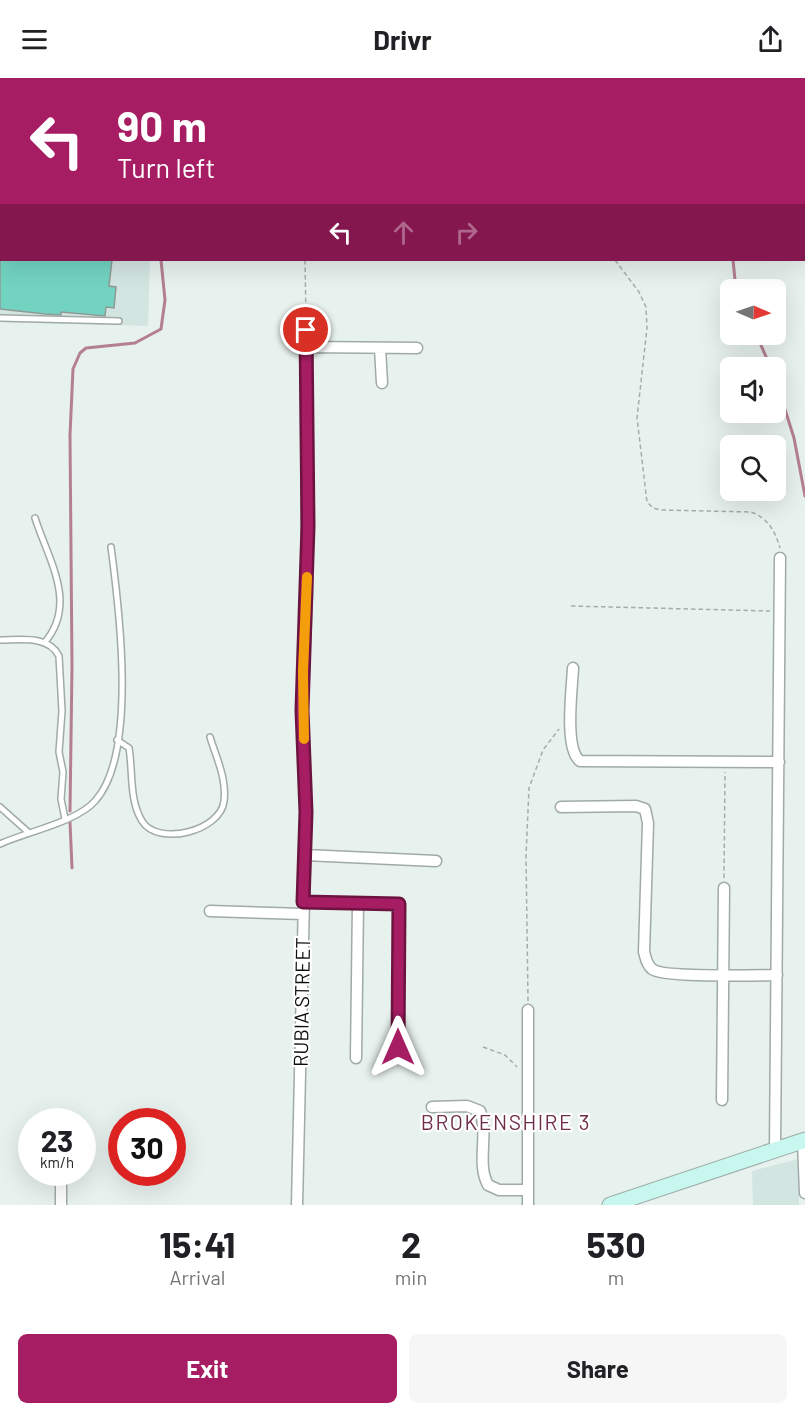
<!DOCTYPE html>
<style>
body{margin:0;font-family:Barlow,sans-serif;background:#f6f6f6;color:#202124;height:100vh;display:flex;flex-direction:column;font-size:22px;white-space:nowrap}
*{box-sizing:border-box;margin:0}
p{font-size:20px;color:#757577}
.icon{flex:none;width:33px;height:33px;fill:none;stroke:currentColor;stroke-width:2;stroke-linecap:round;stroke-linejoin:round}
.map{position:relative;height:1127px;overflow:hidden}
.drawer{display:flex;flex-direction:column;background:#fff;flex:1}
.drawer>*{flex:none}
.hud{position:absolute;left:0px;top:0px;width:806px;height:183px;box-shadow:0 6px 24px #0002;background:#a71d63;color:#fff;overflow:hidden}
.needle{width:39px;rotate:92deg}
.tools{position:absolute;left:720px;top:201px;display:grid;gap:12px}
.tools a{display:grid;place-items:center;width:66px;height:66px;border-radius:9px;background:#fff;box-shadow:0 6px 24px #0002;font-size:30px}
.speed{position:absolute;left:18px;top:1030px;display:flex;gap:12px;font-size:30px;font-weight:700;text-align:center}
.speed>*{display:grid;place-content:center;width:78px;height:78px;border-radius:50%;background:#fff;box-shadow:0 6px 24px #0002;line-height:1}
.speed small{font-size:15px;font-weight:400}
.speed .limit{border:9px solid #d22;background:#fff;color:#111}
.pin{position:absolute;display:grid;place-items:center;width:51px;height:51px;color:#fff;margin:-26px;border:3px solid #fff;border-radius:50%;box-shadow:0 2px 6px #0007}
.me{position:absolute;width:66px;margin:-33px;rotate:0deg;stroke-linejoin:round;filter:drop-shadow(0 0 4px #0008)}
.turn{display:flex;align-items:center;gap:21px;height:126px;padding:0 18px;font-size:27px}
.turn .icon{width:78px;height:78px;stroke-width:2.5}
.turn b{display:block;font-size:42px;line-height:51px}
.lanes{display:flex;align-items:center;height:57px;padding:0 18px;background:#0003;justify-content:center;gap:30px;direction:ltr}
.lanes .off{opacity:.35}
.eta{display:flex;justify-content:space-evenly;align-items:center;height:102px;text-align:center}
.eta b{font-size:36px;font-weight:700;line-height:42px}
.action{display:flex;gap:12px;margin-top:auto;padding:12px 18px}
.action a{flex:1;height:69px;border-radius:9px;background:#a71d63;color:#fff;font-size:24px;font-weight:700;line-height:69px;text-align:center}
.action a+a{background:#f6f6f6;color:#202124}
header{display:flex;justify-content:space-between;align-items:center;height:78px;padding:0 18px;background:#fff;font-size:27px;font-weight:700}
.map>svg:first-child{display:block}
.built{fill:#d3e5e1}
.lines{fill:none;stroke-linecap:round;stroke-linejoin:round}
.stream{stroke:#b57f93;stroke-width:3}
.building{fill:#72d3c1;stroke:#909996;stroke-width:1.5}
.lane-casing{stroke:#a0aaa7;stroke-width:8}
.street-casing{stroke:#a0aaa7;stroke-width:13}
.secondary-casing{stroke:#a0aaa7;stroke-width:17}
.path{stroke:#a5adaa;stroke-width:1.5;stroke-dasharray:4.5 3;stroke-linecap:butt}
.lane{stroke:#fff;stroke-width:5}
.street{stroke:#fff;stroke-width:10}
.secondary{stroke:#c8f7ef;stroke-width:15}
.route-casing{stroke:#6d1340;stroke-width:15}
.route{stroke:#a71d63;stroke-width:10}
.slow{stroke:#f59e0b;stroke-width:10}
.labels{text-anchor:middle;stroke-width:4.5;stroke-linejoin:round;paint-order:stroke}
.street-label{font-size:20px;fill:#0a0e0d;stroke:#fff}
.neighbourhood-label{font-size:21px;letter-spacing:1.5px;fill:#702d4a;stroke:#fff}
</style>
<header><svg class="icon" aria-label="menu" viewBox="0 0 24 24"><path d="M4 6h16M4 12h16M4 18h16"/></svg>Drivr<svg class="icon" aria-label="share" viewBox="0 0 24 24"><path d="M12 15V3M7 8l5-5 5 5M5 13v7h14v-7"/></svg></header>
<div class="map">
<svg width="805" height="1127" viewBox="0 0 805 1127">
<rect width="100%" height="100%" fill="#e7f1ee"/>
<path class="built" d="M0,97L2,182H150L148,248L0,244Z
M798,1081L799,1127H753L752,1093Z"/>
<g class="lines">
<path class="stream" d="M688,2V0
M0,35L2,36
M733,182L736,212
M756,256L771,290
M776,303L794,360L805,418
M70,733L72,588L70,357L73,291L80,275L86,270L135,265L161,251L165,222L161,182
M70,744L72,790"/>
</g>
<path class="building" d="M0,182H112L109,208L116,209L114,230L106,229L105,238L61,234V237L45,236L0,231Z"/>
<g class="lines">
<g class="lane-casing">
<path id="lane" d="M0,240L119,243
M35,440C48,481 78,525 45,564
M0,562C20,562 49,557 59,578L62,633L59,674L63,694L61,721L65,741
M117,662L129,670C133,693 129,722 142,743C158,769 221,753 224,723C227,701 216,679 210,659
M0,729L28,754
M0,766C26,754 77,744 95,723C138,676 119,529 111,469"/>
</g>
<g class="street-casing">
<path id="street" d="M306,269L417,270
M380,270L382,305
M573,590C572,611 564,671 580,683L779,684
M561,729L636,728L645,731L648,745L644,874C646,880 646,886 652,891C662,900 757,897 777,897
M305,777L436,783
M303,824L399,826L398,969
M210,833L303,836
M528,932V1127
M356,980L358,825
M722,1022L724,810
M432,1029L467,1028L480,1033C489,1057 476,1085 488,1107L499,1112H528
M803,1063L805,1115
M775,1072L780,480
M61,1127V1106
M297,1127L306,734L302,632L307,516L306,252"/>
</g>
<g class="secondary-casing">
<path id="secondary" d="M610,1127L805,1062"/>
</g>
<path class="path" d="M293,0V2
M626,2V0
M305,182L306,241
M615,182L639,214L646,229L647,250L637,340L647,424L653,430L661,432L751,434C768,440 775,453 780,470
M571,528L770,533
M724,800L725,694
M528,923L526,778L529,710L543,672L559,651
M483,969L505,977L517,989"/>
<use href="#lane" class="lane"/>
<use href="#street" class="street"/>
<use href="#secondary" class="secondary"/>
</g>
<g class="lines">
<g class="route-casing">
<path id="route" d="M306,252L308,448L302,632L306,734L303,824L399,826L398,969"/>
</g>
<use href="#route" class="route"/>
<path class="slow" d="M304,661L303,593L307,499"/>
</g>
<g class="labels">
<g class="street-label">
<text transform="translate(302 924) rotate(-89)" y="7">RUBIA STREET</text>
</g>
<g class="neighbourhood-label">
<text x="506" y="1052">BROKENSHIRE 3</text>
</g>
</g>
</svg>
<div class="tools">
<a><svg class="needle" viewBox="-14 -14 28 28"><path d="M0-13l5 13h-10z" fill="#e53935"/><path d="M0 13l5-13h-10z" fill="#757577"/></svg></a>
<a><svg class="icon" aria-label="sound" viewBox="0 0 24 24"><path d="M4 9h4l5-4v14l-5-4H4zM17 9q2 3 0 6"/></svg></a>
<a><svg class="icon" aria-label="search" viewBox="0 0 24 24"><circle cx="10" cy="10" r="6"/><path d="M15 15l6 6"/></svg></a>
</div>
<div class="speed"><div>23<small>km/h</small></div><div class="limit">30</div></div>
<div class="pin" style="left:306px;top:252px;background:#d93025"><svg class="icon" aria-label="arrive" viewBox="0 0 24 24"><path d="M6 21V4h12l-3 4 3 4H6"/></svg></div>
<svg class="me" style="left:398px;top:969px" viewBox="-20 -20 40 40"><path d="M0-17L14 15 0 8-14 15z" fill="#a71d63" stroke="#fff" stroke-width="4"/></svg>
<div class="hud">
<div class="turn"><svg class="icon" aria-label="left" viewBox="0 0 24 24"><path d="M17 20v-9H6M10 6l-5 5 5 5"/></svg><div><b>90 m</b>Turn left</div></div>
<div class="lanes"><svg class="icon" aria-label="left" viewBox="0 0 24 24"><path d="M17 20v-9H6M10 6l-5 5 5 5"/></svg><svg class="icon off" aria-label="ahead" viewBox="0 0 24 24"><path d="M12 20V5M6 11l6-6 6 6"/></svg><svg class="icon off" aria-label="right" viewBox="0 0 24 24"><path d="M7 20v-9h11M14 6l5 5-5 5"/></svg></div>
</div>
</div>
<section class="drawer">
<div class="eta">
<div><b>15:41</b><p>Arrival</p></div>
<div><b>2</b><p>min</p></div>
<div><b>530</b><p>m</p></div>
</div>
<div class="action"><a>Exit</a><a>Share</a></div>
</section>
